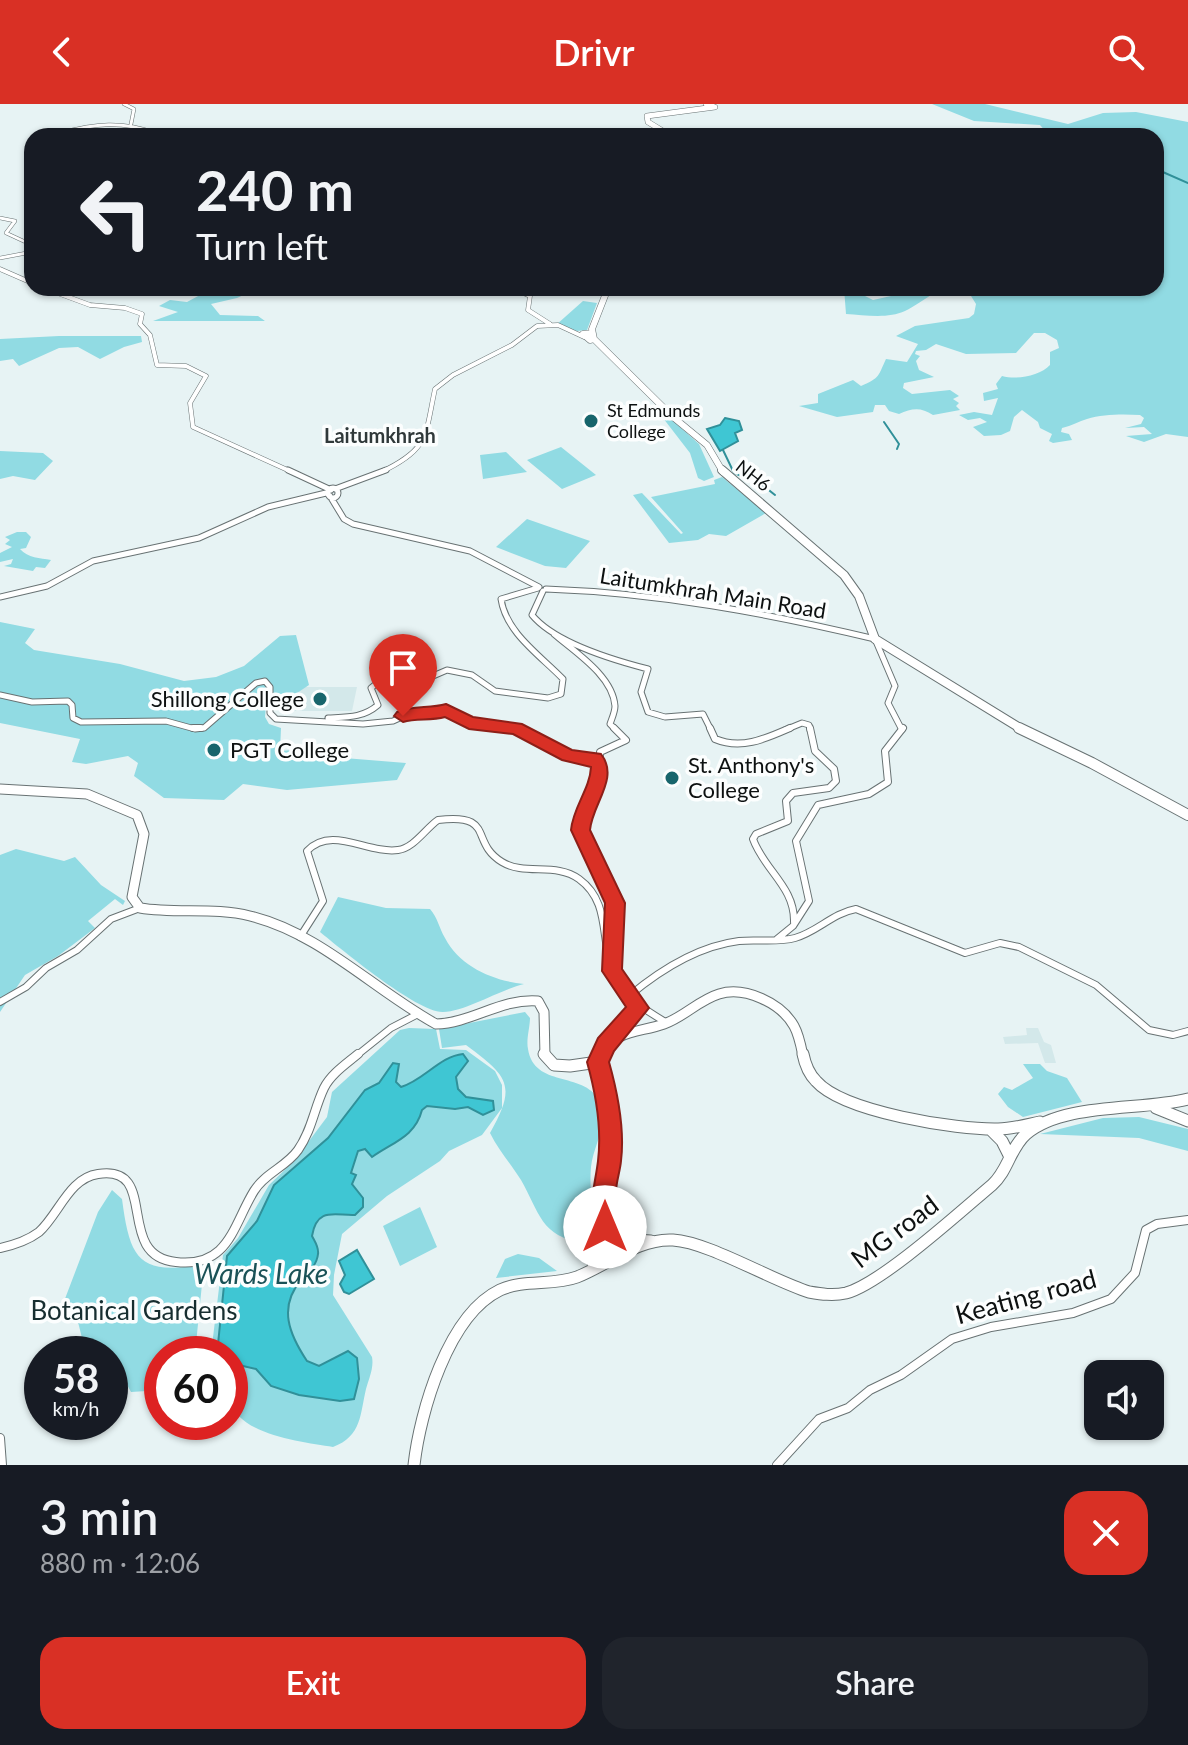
<!DOCTYPE html>
<meta charset="utf-8">
<style>
body{margin:0;font-family:Lato,sans-serif;background:#20242c;color:#f1f3f6;height:100vh;display:flex;flex-direction:column;font-size:30px;white-space:nowrap}
*{box-sizing:border-box;margin:0}
p{font-size:26px;color:#9ea1a6}
.icon{flex:none;width:44px;height:44px;fill:none;stroke:currentColor;stroke-width:2;stroke-linecap:round;stroke-linejoin:round}
.map{position:relative;height:1361px;overflow:hidden}
.drawer{display:flex;flex-direction:column;background:#171b24;flex:1}
.drawer>*{flex:none}
.guide{position:absolute;left:24px;top:24px;width:1140px;height:168px;border-radius:24px;box-shadow:0 2px 6px #0004;background:#171b24;color:#f1f3f6;overflow:hidden}
.tools{position:absolute;left:1084px;top:1256px;display:grid;gap:16px}
.tools a{display:grid;place-items:center;width:80px;height:80px;border-radius:16px;background:#171b24;box-shadow:0 2px 6px #0004;font-size:40px}
.speed{position:absolute;left:24px;top:1232px;display:flex;gap:16px;font-size:40px;font-weight:700;text-align:center}
.speed>*{display:grid;place-content:center;width:104px;height:104px;border-radius:50%;background:#171b24;box-shadow:0 2px 6px #0004;line-height:1}
.speed small{font-size:20px;font-weight:400}
.speed .limit{border:12px solid #d22;background:#fff;color:#111}
.pin{position:absolute;display:grid;place-items:center;width:68px;height:68px;color:#fff;margin:-82px -34px;border-radius:50% 50% 50% 0;rotate:-45deg;box-shadow:0 0 8px #0007}
.pin .icon{rotate:45deg}
.me{position:absolute;width:88px;margin:-44px;rotate:0deg;stroke-linejoin:round;filter:drop-shadow(0 0 6px #0008)}
.turn{display:flex;align-items:center;gap:28px;height:168px;padding:0 40px;font-size:36px}
.turn .icon{width:104px;height:104px;stroke-width:2.5}
.turn b{display:block;font-size:56px;line-height:68px}
.round{display:grid;place-items:center;flex:none;width:84px;height:84px;border-radius:24px;background:#20242c}
.head{display:flex;align-items:center;justify-content:space-between;height:136px;padding:0 40px}
h1{font-size:48px;font-weight:600;line-height:60px}
.action{display:flex;gap:16px;margin-top:auto;padding:16px 40px}
.action a{flex:1;height:92px;border-radius:24px;background:#d93025;color:#fff;font-size:32px;font-weight:600;line-height:92px;text-align:center}
.action a+a{background:#20242c;color:#f1f3f6}
header{display:flex;justify-content:space-between;align-items:center;height:104px;padding:0 40px;background:#d93025;color:#fff;font-size:36px;font-weight:600}
.map>svg:first-child{display:block}
.built{fill:#d3e8ea}
.green{fill:#91dbe3}
.water{fill:#3fc6d3;stroke:#309099;stroke-width:2}
.lines{fill:none;stroke-linecap:round;stroke-linejoin:round}
.stream{stroke:#309099;stroke-width:2}
.minor-far4-casing{stroke:#687273;stroke-width:4}
.minor-far3-casing{stroke:#687273;stroke-width:5}
.minor-far2-casing{stroke:#687273;stroke-width:7}
.minor-far1-casing{stroke:#687273;stroke-width:8}
.minor-casing{stroke:#687273;stroke-width:10}
.major-far1-casing{stroke:#687273;stroke-width:11}
.major-casing{stroke:#687273;stroke-width:13}
.highway-far3-casing{stroke:#687273;stroke-width:6}
.highway-far2-casing{stroke:#687273;stroke-width:7}
.highway-far1-casing{stroke:#687273;stroke-width:10}
.highway-casing{stroke:#687273;stroke-width:12}
.minor-far4{stroke:#fff;stroke-width:3}
.minor-far3{stroke:#fff;stroke-width:4}
.minor-far2{stroke:#fff;stroke-width:5}
.minor-far1{stroke:#fff;stroke-width:6}
.minor{stroke:#fff;stroke-width:8}
.major-far1{stroke:#fff;stroke-width:9}
.major{stroke:#fff;stroke-width:11}
.highway-far3{stroke:#fff;stroke-width:5}
.highway-far2{stroke:#fff;stroke-width:6}
.highway-far1{stroke:#fff;stroke-width:8}
.highway{stroke:#fff;stroke-width:10}
.route{fill:#d93025;stroke:#8d1f18;stroke-width:2}
.poi-dot{fill:#18656c;stroke:#fcfefe;stroke-width:3}
.labels{text-anchor:middle;stroke-width:7;stroke-linejoin:round;paint-order:stroke}
.far-poi-label{font-size:18px;fill:#0d1111;stroke:#fcfefe;text-anchor:start}
.far-street-label{font-size:18px;fill:#0d1111;stroke:#fcfefe}
.far-neighbourhood-label{font-size:20px;font-weight:bold;fill:#30393a;stroke:#fcfefe}
.street-label{font-size:22px;fill:#0d1111;stroke:#fcfefe}
.poi-label{font-size:22px;fill:#0d1111;stroke:#fcfefe;text-anchor:start}
.near-street-label{font-size:26px;fill:#0d1111;stroke:#fcfefe}
.near-park-label{font-size:26px;fill:#172e30;stroke:#fcfefe}
.near-water-label{font-size:28px;font-style:italic;fill:#1a5257;stroke:#fcfefe}
</style>
<header><svg class="icon" aria-label="back" viewBox="0 0 24 24"><path d="M15 5l-7 7 7 7"/></svg>Drivr<svg class="icon" aria-label="search" viewBox="0 0 24 24"><circle cx="10" cy="10" r="6"/><path d="M15 15l6 6"/></svg></header>
<div class="map">
<svg width="1188" height="1361" viewBox="0 0 1188 1361">
<rect width="100%" height="100%" fill="#e7f3f4"/>
<path class="built" d="M289,583H357L352,607H283Z
M1026,924H1038L1044,938L1051,941L1056,959H1045L1038,939L1005,940L1003,933L1027,931Z"/>
<path class="green" d="M932,0H985L1068,20L1103,9L1136,8L1188,18V333L1166,330L1144,338L1126,332L1152,330L1144,323L1125,324L1141,320L1144,314L1140,311C1123,310 1103,310 1087,315C1079,317 1072,322 1062,324L1061,328L1069,330L1072,336L1053,339L1049,337L1052,330L1040,324L1038,318L1022,306L1014,313L1010,327L1001,331L984,332L973,323L987,318L980,314L968,316L959,311L974,308L992,311L998,294L984,297L983,289L998,285L996,280L1002,272C1017,276 1040,272 1050,261V248L1059,244L1057,236L1045,229H1034L1016,249L966,250L936,240L926,246L916,247L915,250L920,252L916,257L919,266L934,273L904,279L903,284L912,290L950,286L959,292L953,295L959,299L956,302L960,306L933,311C921,303 912,304 899,310L889,307L885,301H875L873,308L837,313L799,302L818,299V290L853,276L861,282C880,274 878,272 886,255L907,258L918,240L896,232L915,222L969,214L974,210L976,200L971,192L953,184H1156V32H990L1048,30L1040,21L974,17Z
M213,184H250V188L237,194L211,200L220,211L258,212L265,217H153L178,208L159,202L170,196L187,198Z
M844,184H881L864,188L865,192L873,196L927,184H952C933,186 922,199 905,207C888,215 865,211 846,210Z
M583,197L597,199L587,226L577,227L556,221Z
M59,232H141L142,238L124,243L100,255L78,243L59,244L19,262L13,255L0,257V235Z
M663,314H670L699,340L714,373L704,377L698,374L690,349Z
M561,343L596,371L562,385L527,356Z
M0,347L43,349L53,357L35,376L13,372L0,375Z
M506,348L527,368L483,375L480,351Z
M722,373L766,409L726,432L709,430L698,436L669,439L633,391L642,389L681,430L683,429L651,393L715,380L714,376Z
M527,415L590,437L566,464L545,462L496,443Z
M17,428H26L31,433L26,444L20,445C28,454 40,454 51,456L45,464L36,463L33,467L4,462L11,460L13,455L0,458V449L12,443L5,440L10,436L5,433Z
M0,518L35,525L25,539L34,546L120,560L184,577L216,573L244,562L280,532L296,531L309,581L291,593L266,601L265,613L269,620L281,624L280,647L333,643L332,653L406,659L397,676L287,686L243,680L224,696L164,694L134,672L138,659L128,652L86,660L72,658L80,635L0,619Z
M16,745L64,757L75,753L101,781L125,797L123,801L115,795L88,817L95,824L58,852L25,871L0,908V751Z
M338,793L386,804L430,805C438,814 439,824 445,834C460,863 494,877 524,880C499,886 467,907 443,908C418,909 341,845 320,828Z
M525,908L530,914C530,923 526,936 528,945C534,984 583,967 599,996C610,1018 593,1042 591,1063C589,1084 593,1106 595,1126L583,1138C541,1134 539,1107 521,1076C511,1060 499,1047 490,1029C518,980 507,972 466,941L442,944L439,925Z
M409,924L436,925L440,945L466,946L495,967L502,981V1004L482,1031L449,1047L440,1057L387,1092L342,1130L334,1171L333,1191L372,1253C374,1264 369,1274 366,1285C360,1310 362,1332 333,1343C303,1338 236,1331 230,1295C228,1281 230,1264 230,1250H211L223,1151L238,1134L269,1081L294,1057L327,1013L332,988L400,926Z
M1023,960H1040L1047,967L1067,974L1082,998L1023,1013L1008,1003L998,990L1004,983L1012,986L1033,974Z
M1139,1013L1188,1025V1047L1139,1034L1040,1030L1103,1014Z
M112,1086L122,1095C130,1156 139,1172 204,1160L195,1250H162V1286L131,1288L123,1273L110,1264V1250H86L75,1206L63,1200L98,1108Z
M420,1103L437,1143L400,1162L383,1122Z
M518,1150L539,1154L557,1167L496,1174L505,1155Z"/>
<path class="water" d="M725,314L739,317L742,326L735,329L738,337L720,347L707,325L720,321Z
M463,950L468,957L456,973L458,985L466,993L493,997L494,1006L483,1011L468,1003L455,1005L427,1002L422,1006C415,1033 393,1038 372,1053L365,1045L358,1047L351,1069L356,1071L352,1080L363,1094V1103L355,1111C336,1112 317,1102 312,1132C315,1138 319,1143 318,1150C317,1161 308,1169 301,1176C278,1203 289,1230 307,1257L319,1262L348,1247L357,1254L359,1275L354,1295L340,1297L299,1291L271,1282L256,1265L230,1259V1250H217L227,1152L257,1117L274,1081L328,1034L365,986L379,979L393,959L399,960L396,978L401,983C423,977 440,952 463,950Z
M357,1146L374,1175L349,1190L344,1188L340,1180L345,1171L339,1157Z"/>
<g class="lines">
<path class="stream" d="M1156,65L1188,79
M884,318L899,340L897,345
M723,346L734,369L760,379L775,391"/>
<g class="minor-far4-casing">
<path id="minor-far4" d="M124,0L134,5L131,20
M61,29C95,19 122,17 156,29
M0,114L15,117L6,129L32,141
M0,154L32,148"/>
</g>
<g class="minor-far3-casing">
<path id="minor-far3" d="M0,165L32,179
M44,184L90,201L125,204L142,210L140,220L150,231L157,261L186,262L206,272L190,299L193,323L292,368
M512,184L530,192L528,206L550,220
M381,368C430,345 425,331 435,285L453,271L512,241L537,222L558,221L584,233"/>
</g>
<g class="minor-far2-casing">
<path id="minor-far2" d="M288,366L331,386
M328 389a5 5 0 1 1 10 0a5 5 0 1 1-10 0Z
M335,385L386,366
M330,392L344,415L353,420L470,447L539,483
M546,485C658,489 766,509 875,535L895,582L888,599L902,626
M543,487L532,511C555,539 613,556 648,565L641,588L648,608L665,613L703,610L711,626
M0,493L47,482L93,457L199,434L268,403L326,389
M554,530C575,548 613,572 615,602C615,608 612,614 610,620L616,626
M0,591L32,598L68,597L72,601L73,614L81,618L166,617L195,625L204,624L256,579L265,577L270,583V609L276,615L363,620L393,617L413,608L431,611L446,606L469,619L520,626
M328,614C347,613 363,614 378,601L371,584L376,580L412,581L447,566L472,571L495,587L548,594L561,590L563,575C541,552 506,529 501,495L538,484
M785,626L802,619L809,621L810,626"/>
</g>
<g class="minor-far1-casing">
<path id="minor-far1" d="M193,624H201
M517,624L568,652L595,655L600,661
M710,624L715,635C741,646 765,635 790,624
M794,818C795,783 764,766 753,735L756,730L788,717L786,697L793,689L829,684L836,677L834,665L815,647L810,624
M300,833L323,797L307,747C332,721 367,750 398,746C414,744 425,725 438,716C496,709 469,738 502,758C525,772 556,758 579,775C612,799 599,837 614,870C625,894 645,906 667,919
M777,835L793,822L809,797L796,737L818,701L869,690L888,678L885,647L903,624
M611,849L614,794L584,738L580,723L599,674L600,648L626,636L614,624
M629,892C659,867 699,842 739,837C757,835 777,839 795,834C817,828 833,809 856,805L965,849L1000,839L1019,843L1096,881L1149,926L1173,931L1188,927
M0,898L26,883L46,864L77,846L111,815L140,804
M612,935L638,904
M356,952L391,924L418,910"/>
</g>
<g class="minor-casing">
<path id="minor" d="M0,1144C14,1141 27,1137 39,1128C59,1110 69,1074 98,1070C161,1060 113,1152 176,1158C229,1164 233,1121 254,1087C265,1069 286,1063 298,1046C312,1026 314,1005 324,984C331,970 346,960 358,950
M0,1334L2,1361
M777,1361L819,1315L848,1304L870,1286L901,1271L952,1235L991,1223L1073,1209L1111,1195L1135,1169L1146,1126L1157,1120L1188,1116"/>
</g>
<g class="major-far1-casing">
<path id="major-far1" d="M0,685L87,690L137,711L144,730L132,793L140,804C176,810 215,803 250,812C320,829 374,886 436,920C472,919 501,894 538,897L544,908L545,952
M601,952C615,925 639,929 664,920C684,913 699,896 719,890C745,882 781,899 794,922C799,931 801,942 803,952"/>
</g>
<g class="major-casing">
<path id="major" d="M544,950L554,961L570,962L598,958
M803,950C805,960 809,970 816,977C843,1008 957,1026 998,1025C1012,1025 1026,1021 1040,1018
M1156,1004L1188,1017
M990,1025L1002,1037L1010,1053
M605,1124L620,1135L651,1137
M593,1163L605,1139L603,1093L611,1044L609,1007L598,958L602,950
M414,1361C420,1308 448,1211 500,1186C524,1175 553,1182 577,1173C608,1161 638,1134 673,1136C708,1138 771,1176 809,1188C821,1190 833,1192 846,1189C881,1180 961,1107 992,1081C1008,1067 1010,1044 1026,1030C1064,998 1140,1007 1188,995"/>
</g>
<g class="highway-far3-casing">
<path id="highway-far3" d="M671,32L648,18L647,12L715,3L706,0"/>
</g>
<g class="highway-far2-casing">
<path id="highway-far2" d="M592,229L583,230L590,236L594,235L592,225L608,184
M594,235L673,313L707,341L723,368"/>
</g>
<g class="highway-far1-casing">
<path id="highway-far1" d="M722,366L844,471L859,492L875,535L1023,626"/>
</g>
<g class="highway-casing">
<path id="highway" d="M1019,624L1092,659L1188,711"/>
</g>
<use href="#minor-far4" class="minor-far4"/>
<use href="#minor-far3" class="minor-far3"/>
<use href="#minor-far2" class="minor-far2"/>
<use href="#minor-far1" class="minor-far1"/>
<use href="#minor" class="minor"/>
<use href="#major-far1" class="major-far1"/>
<use href="#major" class="major"/>
<use href="#highway-far3" class="highway-far3"/>
<use href="#highway-far2" class="highway-far2"/>
<use href="#highway-far1" class="highway-far1"/>
<use href="#highway" class="highway"/>
</g>
<path class="route" d="M446,600L473,613L522,620L572,646L601,650C620,674 592,700 590,726L625,799L622,865L649,904L614,947L609,958C618,990 625,1024 621,1057C620,1068 616,1078 616,1088C615,1103 619,1117 613,1132L605,1135L596,1132C586,1108 595,1082 598,1057C602,1024 596,990 587,958L598,934L626,903L602,867L605,799L571,726C573,703 590,685 591,663L562,656L513,630L469,625L445,613C430,617 417,614 403,618L394,612L397,608C414,601 429,605 446,600Z"/>
<g class="poi-dot">
<circle cx="591" cy="317" r="8"/>
<circle cx="320" cy="595" r="8"/>
<circle cx="214" cy="646" r="8"/>
<circle cx="672" cy="674" r="8"/>
</g>
<g class="labels">
<g class="far-poi-label">
<text x="607" y="313">St Edmunds<tspan x="607" dy="21">College</tspan></text>
</g>
<g class="far-street-label">
<text transform="translate(753 372) rotate(38)" y="6">NH6</text>
</g>
<g class="far-neighbourhood-label">
<text x="380" y="339">Laitumkhrah</text>
</g>
<g class="street-label">
<text transform="translate(713 489) rotate(9)" y="8">Laitumkhrah Main Road</text>
</g>
<g class="poi-label">
<text x="304" y="603" text-anchor="end">Shillong College</text>
<text x="230" y="654">PGT College</text>
<text x="688" y="669">St. Anthony's<tspan x="688" dy="25">College</tspan></text>
</g>
<g class="near-street-label">
<text transform="translate(895 1128) rotate(-37)" y="9">MG road</text>
<text transform="translate(1026 1193) rotate(-15)" y="9">Keating road</text>
</g>
<g class="near-park-label">
<text x="134" y="1216">Botanical Gardens</text>
</g>
<g class="near-water-label">
<text x="261" y="1180">Wards Lake</text>
</g>
</g>
</svg>
<div class="tools">
<a><svg class="icon" aria-label="sound" viewBox="0 0 24 24"><path d="M4 9h4l5-4v14l-5-4H4zM17 9q2 3 0 6"/></svg></a>
</div>
<div class="speed"><div>58<small>km/h</small></div><div class="limit">60</div></div>
<div class="pin" style="left:403px;top:612px;background:#d93025"><svg class="icon" aria-label="arrive" viewBox="0 0 24 24"><path d="M6 21V4h12l-3 4 3 4H6"/></svg></div>
<svg class="me" style="left:605px;top:1123px" viewBox="-20 -20 40 40"><circle r="19" fill="#fff"/><path d="M0-13L10 11 0 6-10 11z" fill="#d93025"/></svg>
<div class="guide">
<div class="turn"><svg class="icon" aria-label="left" viewBox="0 0 24 24"><path d="M17 20v-9H6M10 6l-5 5 5 5"/></svg><div><b>240 m</b>Turn left</div></div>
</div>
</div>
<section class="drawer">
<div class="head"><div><h1>3 min</h1><p>880 m · 12:06</p></div><a class="round" style="background:#d93025;color:#fff"><svg class="icon" aria-label="close" viewBox="0 0 24 24"><path d="M6 6l12 12M18 6L6 18"/></svg></a></div>
<div class="action"><a>Exit</a><a>Share</a></div>
</section>
